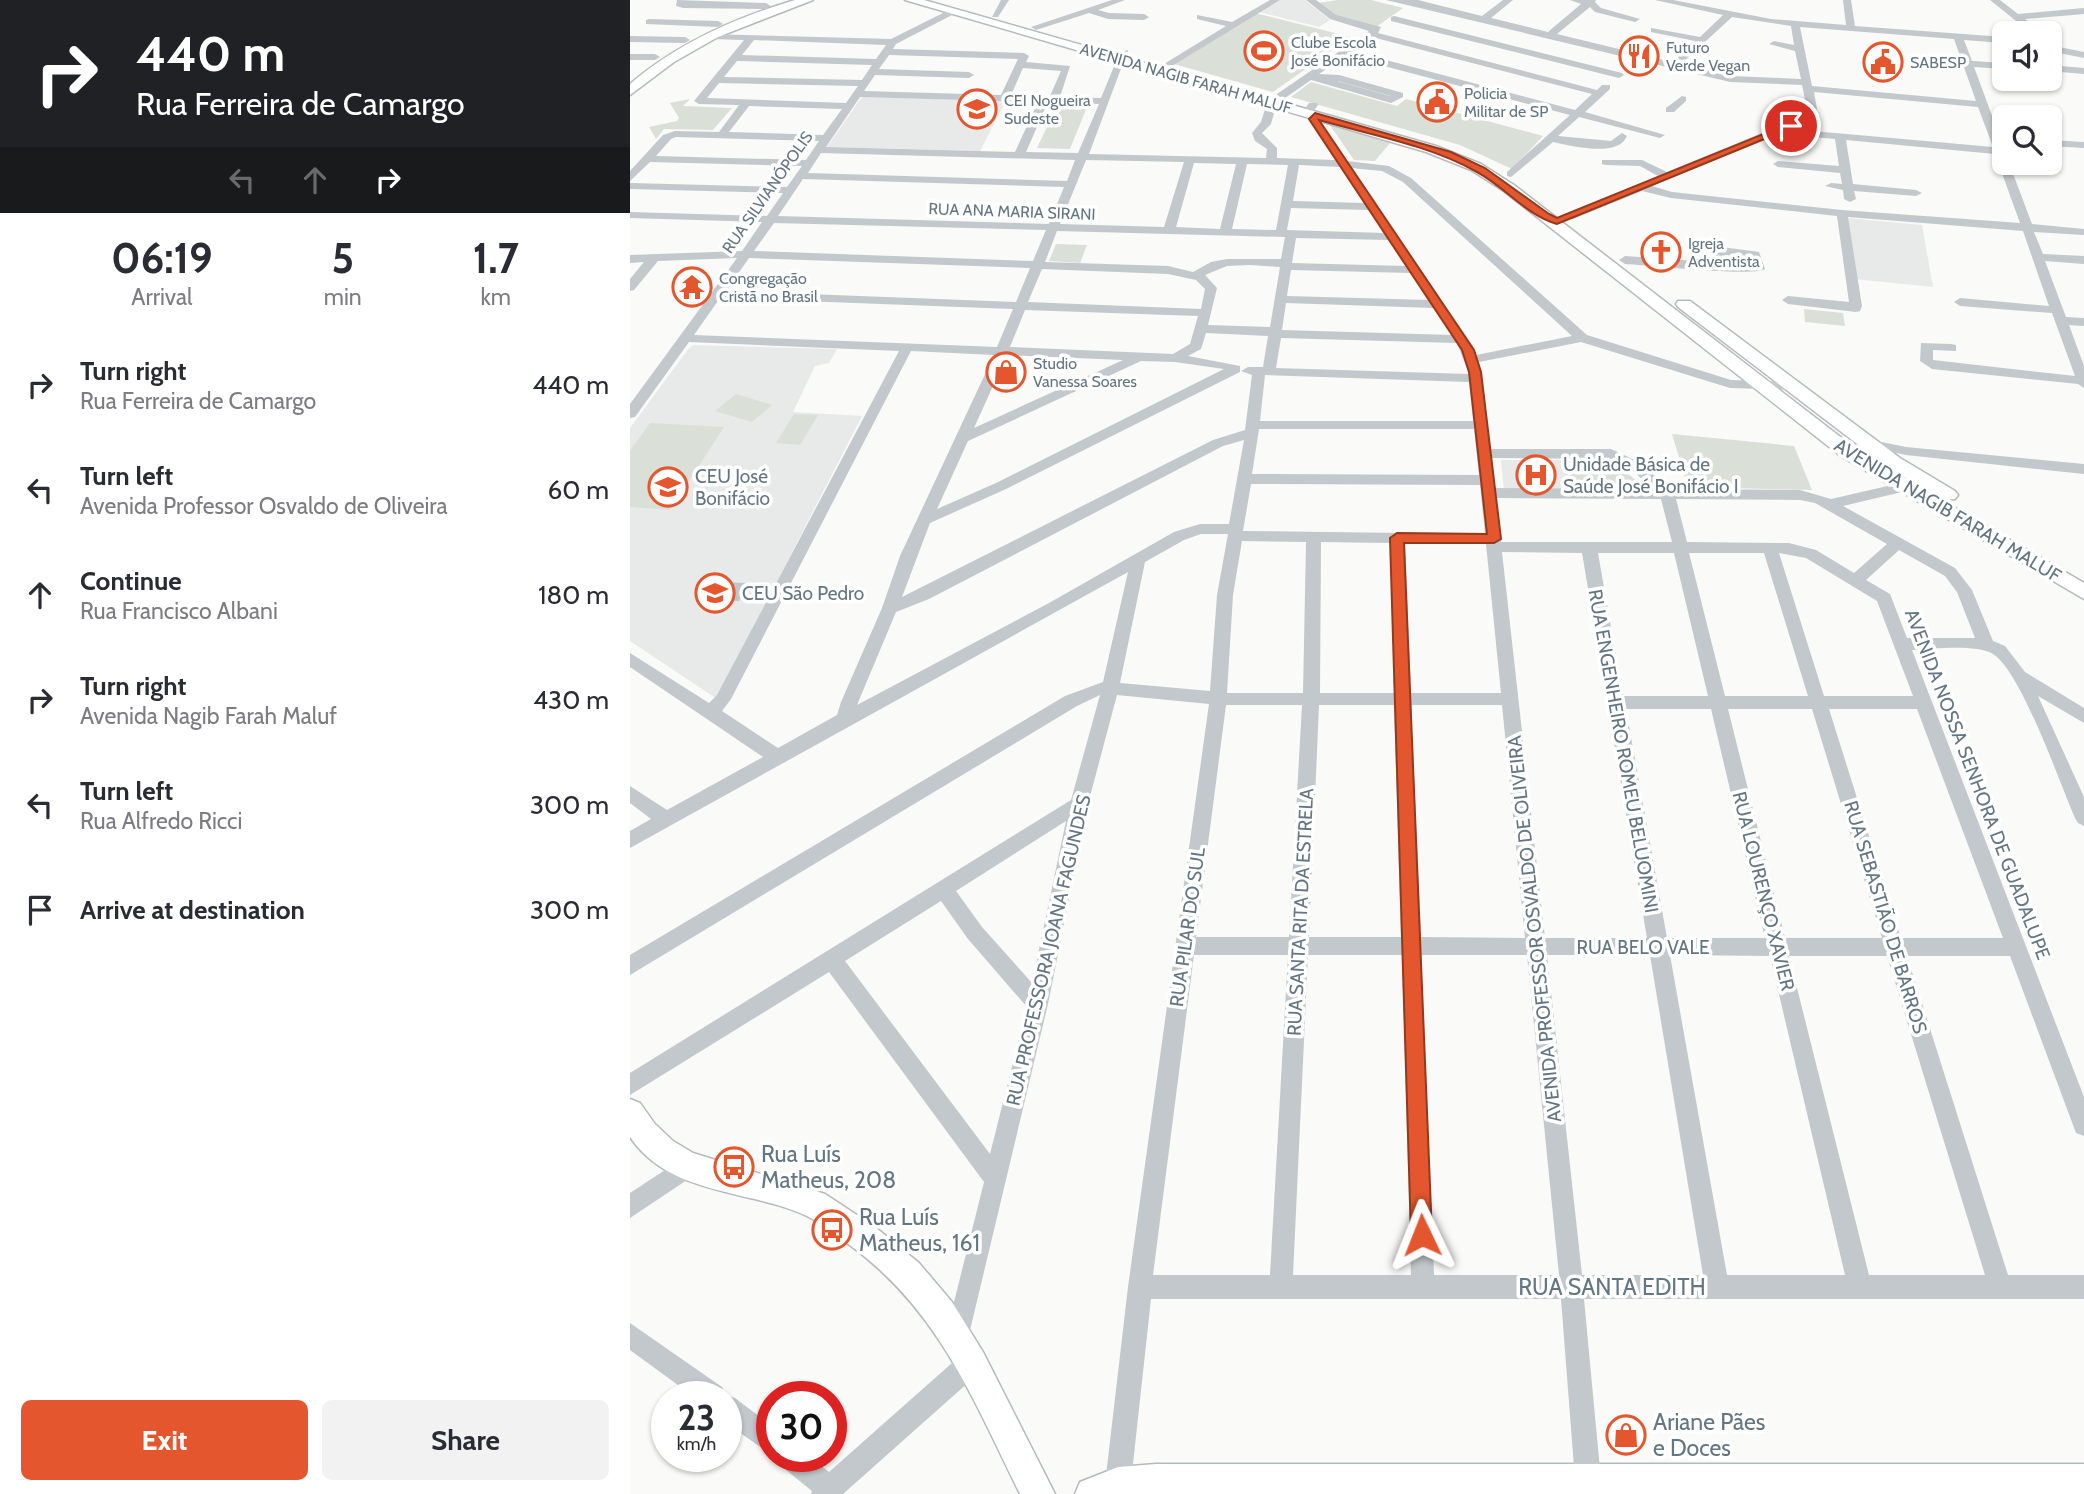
<!DOCTYPE html>
<meta charset="utf-8">
<style>
body{margin:0;font-family:Cabin,sans-serif;background:#f2f2f3;color:#2b2b33;height:100vh;display:flex;flex-direction:column;font-size:26px;white-space:nowrap}
*{box-sizing:border-box;margin:0}
p{font-size:23px;color:#7c7c81}
.icon{flex:none;width:38px;height:38px;fill:none;stroke:currentColor;stroke-width:2;stroke-linecap:round;stroke-linejoin:round}
.map{position:relative;flex:1;overflow:hidden}
.side{display:flex;flex-direction:column;background:#fff;width:630px}
.side>*{flex:none}
.top-card{background:#202124;color:#fff;overflow:hidden}
.fabs{position:absolute;left:1362px;top:21px;display:grid;gap:14px}
.fabs a{display:grid;place-items:center;width:70px;height:70px;border-radius:10px;background:#fff;box-shadow:0 2px 5px #0004;font-size:35px}
.speed{position:absolute;left:21px;top:1381px;display:flex;gap:14px;font-size:35px;font-weight:700;text-align:center}
.speed>*{display:grid;place-content:center;width:91px;height:91px;border-radius:50%;background:#fff;box-shadow:0 2px 5px #0004;line-height:1}
.speed small{font-size:18px;font-weight:400}
.speed .limit{border:10px solid #d22;background:#fff;color:#111}
.pin{position:absolute;display:grid;place-items:center;width:60px;height:60px;color:#fff;margin:-30px;border:4px solid #fff;border-radius:50%;box-shadow:0 2px 7px #0007}
.me{position:absolute;width:77px;margin:-38px;rotate:358deg;stroke-linejoin:round;filter:drop-shadow(0 0 5px #0008)}
.turn{display:flex;align-items:center;gap:24px;height:147px;padding:0 21px;font-size:32px}
.turn .icon{width:91px;height:91px;stroke-width:2.5}
.turn b{display:block;font-size:49px;line-height:60px}
.lanes{display:flex;align-items:center;height:66px;padding:0 21px;background:#0003;justify-content:center;gap:35px;direction:ltr}
.lanes .off{opacity:.35}
.eta{display:flex;justify-content:space-evenly;align-items:center;height:119px;text-align:center}
.eta b{font-size:42px;font-weight:700;line-height:49px}
.button{display:flex;gap:14px;margin-top:auto;padding:14px 21px}
.button a{flex:1;height:80px;border-radius:10px;background:#e4572e;color:#fff;font-size:28px;font-weight:700;line-height:80px;text-align:center}
.button a+a{background:#f2f2f3;color:#2b2b33}
ul{padding:0;list-style:none}
li{display:flex;align-items:center;gap:21px;height:105px;padding:0 21px}
li div{flex:1}
li b{display:block;font-size:26px}
li em{font-style:normal}
main{display:flex;flex:1;min-height:0}
.map>svg:first-child{display:block}
.built{fill:#e8e9e9}
.green{fill:#dadfd7}
.water{fill:#bbc7cb}
.building{fill:#aab3b9}
.lines{fill:none;stroke-linecap:round;stroke-linejoin:round}
.major-casing{stroke:#b5babe;stroke-width:3}
.minor{fill:#c3c8cc;fill-rule:evenodd}
.major{fill:#fff;fill-rule:evenodd}
.route{fill:#e4572e;stroke:#94391e;stroke-width:2}
.labels{text-anchor:middle;stroke-width:7;stroke-linejoin:round;paint-order:stroke}
.far-poi-label{font-size:16px;fill:#657683;stroke:#fff;text-anchor:start}
.far-street-label{font-size:16px;fill:#657683;stroke:#fff}
.poi-label{font-size:19px;fill:#657683;stroke:#fff;text-anchor:start}
.street-label{font-size:19px;fill:#657683;stroke:#fff}
.near-poi-label{font-size:23px;fill:#657683;stroke:#fff;text-anchor:start}
.near-street-label{font-size:23px;fill:#657683;stroke:#fff}
</style>
<main>
<section class="side">
<div class="top-card">
<div class="turn"><svg class="icon" aria-label="right" viewBox="0 0 24 24"><path d="M7 20v-9h11M14 6l5 5-5 5"/></svg><div><b>440 m</b>Rua Ferreira de Camargo</div></div>
<div class="lanes"><svg class="icon off" aria-label="left" viewBox="0 0 24 24"><path d="M17 20v-9H6M10 6l-5 5 5 5"/></svg><svg class="icon off" aria-label="ahead" viewBox="0 0 24 24"><path d="M12 20V5M6 11l6-6 6 6"/></svg><svg class="icon" aria-label="right" viewBox="0 0 24 24"><path d="M7 20v-9h11M14 6l5 5-5 5"/></svg></div>
</div>
<div class="eta">
<div><b>06:19</b><p>Arrival</p></div>
<div><b>5</b><p>min</p></div>
<div><b>1.7</b><p>km</p></div>
</div>
<ul>
<li><svg class="icon" aria-label="right" viewBox="0 0 24 24"><path d="M7 20v-9h11M14 6l5 5-5 5"/></svg><div><b>Turn right</b><p>Rua Ferreira de Camargo</p></div><em>440 m</em></li>
<li><svg class="icon" aria-label="left" viewBox="0 0 24 24"><path d="M17 20v-9H6M10 6l-5 5 5 5"/></svg><div><b>Turn left</b><p>Avenida Professor Osvaldo de Oliveira</p></div><em>60 m</em></li>
<li><svg class="icon" aria-label="ahead" viewBox="0 0 24 24"><path d="M12 20V5M6 11l6-6 6 6"/></svg><div><b>Continue</b><p>Rua Francisco Albani</p></div><em>180 m</em></li>
<li><svg class="icon" aria-label="right" viewBox="0 0 24 24"><path d="M7 20v-9h11M14 6l5 5-5 5"/></svg><div><b>Turn right</b><p>Avenida Nagib Farah Maluf</p></div><em>430 m</em></li>
<li><svg class="icon" aria-label="left" viewBox="0 0 24 24"><path d="M17 20v-9H6M10 6l-5 5 5 5"/></svg><div><b>Turn left</b><p>Rua Alfredo Ricci</p></div><em>300 m</em></li>
<li><svg class="icon" aria-label="arrive" viewBox="0 0 24 24"><path d="M6 21V4h12l-3 4 3 4H6"/></svg><div><b>Arrive at destination</b></div><em>300 m</em></li>
</ul>
<div class="button"><a>Exit</a><a>Share</a></div>
</section>
<div class="map">
<svg width="1454" height="1494" viewBox="0 0 1454 1494">
<rect width="100%" height="100%" fill="#fafaf8"/>
<path class="built" d="M650,0H675L700,20L689,27L629,12Z
M231,98L234,97L376,101L350,151L197,147Z
M1218,218L1292,225L1303,287L1224,279Z
M64,345L207,349L199,363L185,366L163,412L232,416L88,696L84,697L0,641V428L59,348Z
M871,460H937L942,491H874Z"/>
<path class="green" d="M708,0H741L773,8L746,27L704,16L688,3Z
M625,13L721,37L643,92L544,64Z
M681,82L767,106L776,99L913,136L882,169L830,145L661,97Z
M60,99L53,106L102,108L83,130L34,129L26,139L19,127L47,121L49,118L40,103Z
M427,106L457,107L440,149L407,148Z
M700,125L760,143L745,161L724,160Z
M426,244L457,245L450,263L419,261Z
M1174,309L1213,313L1215,326L1175,322Z
M106,394L142,405L122,422L85,411Z
M164,414L188,415L170,445L146,443Z
M20,423L94,427L40,510L0,507V451Z
M1042,434L1164,446L1182,490L1058,487Z
M937,461H983L1017,490H943Z"/>
<path class="water" d="M81,582L118,583L109,601L71,599Z"/>
<path class="building" d="M52,279L82,280L74,292H46L48,288H45Z"/>
<g class="lines">
<g class="major-casing">
<path id="major" d="M165,0H183L88,37L44,62L0,95V84C48,43 104,18 165,0Z
M275,0H294L806,146L851,164L884,185L1226,449L1294,489L1256,466L1048,307L1046,304L1048,301H1060L1270,458L1325,491L1328,495L1325,499L1312,500L1454,583V599L1212,457L874,191L841,170L796,152Z
M0,1099L10,1103L25,1124L43,1141L63,1153L195,1194L245,1227L289,1263L322,1302L353,1352L425,1494H390C343,1399 309,1311 221,1246C207,1236 193,1224 177,1216C119,1189 40,1196 0,1137Z
M526,1464H1454V1494H445L450,1482L488,1467Z"/>
</g>
<path class="minor" d="M47,0L136,3L141,6L136,9L53,8L46,6Z
M371,0H379L368,17H362Z
M482,0H495L468,10L479,13L514,14L519,17L514,20L478,19L459,13L406,30L401,27Z
M640,0H650L542,66L534,64L596,26L567,19V15L602,22Z
M676,0H686L706,15L751,27L748,33L967,90L972,85H980V89L955,112L1035,135L1030,138L949,117L928,136L981,141L992,133L997,136C988,158 942,146 923,142L881,177L877,176V172L940,115L716,56L689,74L709,75L773,93V97L761,103L681,80L655,98H647V94L739,31L700,19ZM742,37L962,94L945,110L722,51ZM707,81H708L761,96H760Z
M756,0H788L852,16L873,0H883L861,18L918,32L951,4L940,0H966L965,2L971,8L1010,19L1005,22L965,12L960,7L927,34L1042,62L1065,41L1021,32V28L1070,37L1093,15L1025,0H1043L1141,19L1216,25L1213,0H1221L1225,26L1374,37V43L1334,40L1342,61L1374,63V69L1344,67L1374,148V163H1379L1402,224L1454,229V235L1404,232L1413,254L1454,256V264L1415,261L1436,317L1454,318V326L1439,325L1454,366V388L1448,384L1302,369L1290,361L1291,343L1321,344L1326,345V351L1303,350V360L1445,376L1422,313L1330,306L1324,302L1330,298L1419,306L1393,231L1218,217L1232,306L1230,311L1226,312L1158,304L1152,300L1158,296L1219,302L1207,216L1041,198L1012,191L943,219L933,217L1028,176L1010,166L976,165L972,164V160H1012L1037,172L1171,117L1177,109L1172,85L1100,82ZM1102,17L1161,26L1164,45L1144,41L1139,44L1165,51L1171,79L1100,76L1051,64ZM1170,27L1324,39L1346,101L1182,86ZM1184,92L1348,107L1363,147L1160,129L1179,121L1187,109ZM1148,134L1205,139L1209,166L1148,161L1143,164L1148,167L1210,173L1212,184L1201,183L1195,186L1213,190L1214,199L1220,202L1226,199L1224,191L1286,196L1292,193L1286,190L1223,184L1216,140L1365,154L1390,223L1212,210L1042,192L1022,186Z
M1360,0H1370L1388,14L1454,8V14L1395,19L1412,33H1401Z
M321,9L326,12L324,14L266,44L263,49L394,53L399,56L396,62L440,66L430,97L471,98L490,52L498,50L459,154L636,158L637,149L625,141L622,133L631,122L637,103L642,100L647,103L641,124L632,133L647,148V158L705,160L673,112L679,103H687L688,105L683,112L717,161L759,166L781,178L957,335L1101,380L1162,382L1169,386L1162,390L1100,388L951,342L849,362L860,449H981L1011,463L1039,489L1170,490L1201,499L1288,479L1293,481L1295,484L1293,487L1213,506L1325,568L1342,590L1363,641L1375,646L1395,672L1454,708V723L1408,696L1454,797V826L1448,823L1445,818C1430,784 1391,671 1363,654C1346,644 1302,649 1282,650L1454,1097V1136L1446,1133L1443,1125L1380,956H1277L1378,1275H1454V1299H954L971,1480L967,1489L958,1493L949,1489L945,1480L931,1299H521L501,1482L507,1494H479L475,1484L498,1287L579,704L487,695L458,804L418,1004L336,1347L327,1350L318,1347L315,1338L354,1182L199,972L0,1095V1073L441,800L470,695L447,706L0,975V955L435,696L473,682L498,572L0,848V831L21,819L0,803V786L37,810L133,757L0,667V653L79,703L87,695L269,351L59,342L5,417L0,418V404L107,258L28,261L4,290L0,291V279L14,262L0,263V255L112,251L132,222L0,218V212L137,216L153,193L0,189V183L157,187L172,166L20,162L0,181V171L33,135L45,131L89,132L109,105L69,104L64,101L114,40L80,39L77,38V34L261,39ZM124,40L256,45L246,59L112,55ZM259,55L388,59L371,95L234,91L245,75L339,78L344,75L339,72L249,69ZM107,61L242,65L232,80L94,77ZM393,68L431,71L420,96L381,95ZM89,83L228,86L216,103L77,98ZM230,97L408,102L385,152L196,147ZM418,102L469,104L448,153L396,152ZM119,106L212,109L193,135L99,132ZM46,137L189,141L176,160L26,156L41,139ZM191,153L445,160L437,181L178,173ZM456,160L554,162L534,227L430,224ZM564,163L606,164L590,229L546,227ZM617,164L658,165L646,230L602,229ZM669,165L710,167L734,203L663,201ZM721,168L752,171L773,182L942,336L846,355ZM173,179L434,187L419,224L148,216ZM661,208L739,210L754,233L657,230ZM144,223L416,230L403,261L124,251ZM427,231L655,237L651,259H597L581,262L563,272L538,266L415,262ZM666,238L759,240L776,266L662,263ZM119,258L400,268L386,302L96,291ZM620,265L650,267L640,327L578,325L587,288L575,275L597,266ZM412,269L538,274L566,280L575,289L571,309L398,302ZM661,270L781,273L799,300L657,296ZM90,298L383,309L367,347L64,335ZM656,303L804,308L822,335L652,330ZM395,310L568,316L560,344L543,354L380,347ZM576,333L638,336L633,367H618L611,371L622,375L615,430L583,440L272,597L300,523L376,489L610,372V366L558,356L571,349ZM651,338L827,343L839,374L646,368ZM281,351L364,355L270,556L252,608L211,702L207,715L148,748L92,711L101,699ZM377,355L493,360L344,428ZM511,361L545,362L594,369L366,483L307,509L338,441ZM635,375L839,382L843,421H630ZM629,429H844L849,475L622,474ZM614,440L599,524H570L544,532L419,603L227,705L266,612L299,599L593,446ZM861,458L980,459L1001,469L1023,489L865,488ZM621,484L850,485L855,534L613,531ZM866,498L1031,499L1042,542H871ZM1046,499L1170,500L1185,503L1257,544L1224,573L1186,550L1159,543L1057,542ZM571,534H598L587,595L580,691L490,683L515,562L554,540ZM612,541L676,542L673,693H597L603,595ZM691,542L760,543L764,693H690ZM775,543L856,544L871,693H781ZM1269,550L1315,576L1327,592L1345,638H1277L1260,594L1236,580ZM872,552L952,553L1017,938H915ZM968,553H1044L1078,696H993ZM1059,553H1134L1178,696H1095ZM1149,553L1176,558L1247,601L1283,696H1194ZM596,705H672L659,937H566ZM689,705H764L771,937H679ZM781,705H872L895,938L791,937ZM996,709H1081L1135,938H1037ZM1098,709H1182L1252,938H1155ZM1199,709H1287L1373,938H1271ZM436,821L402,983L352,927L326,891ZM311,901L338,939L397,1007L360,1154L215,961ZM564,955H658L640,1275H523ZM678,955H772L781,1275H663ZM791,955H897L929,1275H804ZM917,955H1020L1073,1275H952ZM1040,955L1140,956L1215,1275H1097ZM1159,956H1257L1355,1275H1239Z
M764,16L992,73L994,75L989,78L761,21V17Z
M19,19L88,21L93,24L88,27L16,24V20Z
M0,36L55,37L60,40L55,43L0,42Z
M1419,45L1454,52V58L1419,51Z
M0,54H25L30,57L25,60H0Z
M1419,65L1454,68V74L1419,71Z
M1052,96L1056,97V101L1044,112H1036V108Z
M1419,140L1454,142V148L1419,146Z
M1092,247L1129,252L1135,269C1125,277 1016,265 995,264L989,260L995,256L1082,262L1083,252ZM1095,255L1120,258L1122,265L1094,263Z
M1237,439L1276,447L1454,464V474L1276,455L1232,446L1230,443Z
M58,1155L66,1158L69,1166L66,1174L0,1218V1193Z
M0,1323L92,1387L95,1395L105,1398L142,1426V1455L96,1423V1396H63L0,1350Z
M340,1352L349,1355L352,1364L349,1373L213,1494H181L182,1491L150,1465L146,1456H179L199,1472L331,1355Z"/>
<use href="#major" class="major"/>
</g>
<path class="route" d="M685,113L821,152L855,168L919,214L927,218L1158,124L1166,126L927,224C896,215 875,187 847,172C799,145 741,135 689,120L844,350L851,372L871,539L864,543H774L802,1235L799,1242L792,1245L784,1242L781,1235L760,538L767,533L857,534L839,372L832,350L679,119Z"/>
<defs>
<g id="stadium-ring" transform="scale(2.0125)"><circle r="9.5" fill="#fff" stroke="#e4572e" stroke-width="1.5"/><path d="M0-5a6.5 5 0 1 0 0 10a6.5 5 0 1 0 0-10ZM-3.5-1.8h7v3.6h-7Z" fill="#e4572e"/></g>
<g id="restaurant-ring" transform="scale(2.0125)"><circle r="9.5" fill="#fff" stroke="#e4572e" stroke-width="1.5"/><path d="M-5-6h1v4h1v-4h1v4h1v-4h1v5L-1.5 .5V6h-2V.5L-5-1ZM5-6V6H3V1.5H1.5Q1.5-4 5-6Z" fill="#e4572e"/></g>
<g id="civic-ring" transform="scale(2.0125)"><circle r="9.5" fill="#fff" stroke="#e4572e" stroke-width="1.5"/><path d="M-.6-6.5H3V-4.5H.6V-3L4-1V1h2V6H-6V1h2V-1L-.6-3ZM-1.2 2.5V6h2.4V2.5Z" fill="#e4572e"/></g>
<g id="school-ring" transform="scale(2.0125)"><circle r="9.5" fill="#fff" stroke="#e4572e" stroke-width="1.5"/><path d="M0-5L7-2L0 1L-7-2ZM-4 1L0 2.5L4 1V4Q0 6-4 4Z" fill="#e4572e"/></g>
<g id="church-ring" transform="scale(2.0125)"><circle r="9.5" fill="#fff" stroke="#e4572e" stroke-width="1.5"/><path d="M-1.2-6h2.4v3.5h3.3v2.4h-3.3V6h-2.4V-.1h-3.3v-2.4h3.3Z" fill="#e4572e"/></g>
<g id="temple-ring" transform="scale(2.0125)"><circle r="9.5" fill="#fff" stroke="#e4572e" stroke-width="1.5"/><path d="M0-6L5-2H3V0L6.5 2.5H4V6H1.5V3h-3V6H-4V2.5H-6.5L-3 0V-2H-5Z" fill="#e4572e"/></g>
<g id="shop-ring" transform="scale(2.0125)"><circle r="9.5" fill="#fff" stroke="#e4572e" stroke-width="1.5"/><path d="M-5-2.5h2.3a2.7 3.5 0 0 1 5.4 0H5L5.5 6h-11ZM-1.5-2.5h3a1.5 2.3 0 0 0-3 0Z" fill="#e4572e"/></g>
<g id="hospital-ring" transform="scale(2.0125)"><circle r="9.5" fill="#fff" stroke="#e4572e" stroke-width="1.5"/><path d="M-5-5h3v3.5h4V-5h3V5h-3V1.5h-4V5h-3Z" fill="#e4572e"/></g>
<g id="bus-ring" transform="scale(2.0125)"><circle r="9.5" fill="#fff" stroke="#e4572e" stroke-width="1.5"/><path d="M-5-6H5V4H4V6H2V4H-2V6H-4V4H-5ZM-3.5-4V0h7V-4ZM-3.5 1.2v1.5H-2V1.2ZM2 1.2v1.5H3.5V1.2Z" fill="#e4572e"/></g>
</defs>
<g fill-rule="evenodd">
<use href="#stadium-ring" x="634" y="51"/>
<use href="#restaurant-ring" x="1009" y="56"/>
<use href="#civic-ring" x="1253" y="62"/>
<use href="#civic-ring" x="807" y="102"/>
<use href="#school-ring" x="347" y="109"/>
<use href="#church-ring" x="1031" y="252"/>
<use href="#temple-ring" x="62" y="287"/>
<use href="#shop-ring" x="376" y="372"/>
<use href="#hospital-ring" x="906" y="475"/>
<use href="#school-ring" x="38" y="487"/>
<use href="#school-ring" x="85" y="593"/>
<use href="#bus-ring" x="104" y="1167"/>
<use href="#bus-ring" x="202" y="1230"/>
<use href="#shop-ring" x="996" y="1435"/>
</g>
<g class="labels">
<g class="far-poi-label">
<text x="661" y="48">Clube Escola<tspan x="661" dy="18">José Bonifácio</tspan></text>
<text x="1036" y="53">Futuro<tspan x="1036" dy="18">Verde Vegan</tspan></text>
<text x="1280" y="68">SABESP</text>
<text x="834" y="99">Policia<tspan x="834" dy="18">Militar de SP</tspan></text>
<text x="374" y="106">CEI Nogueira<tspan x="374" dy="18">Sudeste</tspan></text>
<text x="1058" y="249">Igreja<tspan x="1058" dy="18">Adventista</tspan></text>
<text x="89" y="284">Congregação<tspan x="89" dy="18">Cristã no Brasil</tspan></text>
<text x="403" y="369">Studio<tspan x="403" dy="18">Vanessa Soares</tspan></text>
</g>
<g class="far-street-label">
<text transform="translate(556 78) rotate(16)" y="6">AVENIDA NAGIB FARAH MALUF</text>
<text transform="translate(137 192) rotate(-55)" y="6">RUA SILVIANÓPOLIS</text>
<text transform="translate(382 211) rotate(2)" y="6">RUA ANA MARIA SIRANI</text>
</g>
<g class="poi-label">
<text x="933" y="471">Unidade Básica de<tspan x="933" dy="22">Saúde José Bonifácio I</tspan></text>
<text x="65" y="483">CEU José<tspan x="65" dy="22">Bonifácio</tspan></text>
<text x="112" y="600">CEU São Pedro</text>
</g>
<g class="street-label">
<text transform="translate(1318 510) rotate(31)" y="7">AVENIDA NAGIB FARAH MALUF</text>
<text transform="translate(994 751) rotate(80)" y="7">RUA ENGENHEIRO ROMEU BELUOMINI</text>
<text transform="translate(1348 784) rotate(69)" y="7">AVENIDA NOSSA SENHORA DE GUADALUPE</text>
<text transform="translate(1134 891) rotate(76)" y="7">RUA LOURENÇO XAVIER</text>
<text transform="translate(670 912) rotate(-87)" y="7">RUA SANTA RITA DA ESTRELA</text>
<text transform="translate(1256 917) rotate(73)" y="7">RUA SEBASTIÃO DE BARROS</text>
<text transform="translate(557 927) rotate(-82)" y="7">RUA PILAR DO SUL</text>
<text transform="translate(904 929) rotate(-96)" y="7">AVENIDA PROFESSOR OSVALDO DE OLIVEIRA</text>
<text x="1013" y="954">RUA BELO VALE</text>
<text transform="translate(418 950) rotate(-77)" y="7">RUA PROFESSORA JOANA FAGUNDES</text>
</g>
<g class="near-poi-label">
<text x="131" y="1162">Rua Luís<tspan x="131" dy="26">Matheus, 208</tspan></text>
<text x="229" y="1225">Rua Luís<tspan x="229" dy="26">Matheus, 161</tspan></text>
<text x="1023" y="1430">Ariane Pães<tspan x="1023" dy="26">e Doces</tspan></text>
</g>
<g class="near-street-label">
<text x="982" y="1295">RUA SANTA EDITH</text>
</g>
</g>
</svg>
<div class="fabs">
<a><svg class="icon" aria-label="sound" viewBox="0 0 24 24"><path d="M4 9h4l5-4v14l-5-4H4zM17 9q2 3 0 6"/></svg></a>
<a><svg class="icon" aria-label="search" viewBox="0 0 24 24"><circle cx="10" cy="10" r="6"/><path d="M15 15l6 6"/></svg></a>
</div>
<div class="speed"><div>23<small>km/h</small></div><div class="limit">30</div></div>
<div class="pin" style="left:1161px;top:126px;background:#d93025"><svg class="icon" aria-label="arrive" viewBox="0 0 24 24"><path d="M6 21V4h12l-3 4 3 4H6"/></svg></div>
<svg class="me" style="left:792px;top:1235px" viewBox="-20 -20 40 40"><path d="M0-17L14 15 0 8-14 15z" fill="#e4572e" stroke="#fff" stroke-width="4"/></svg>
</div>
</main>
